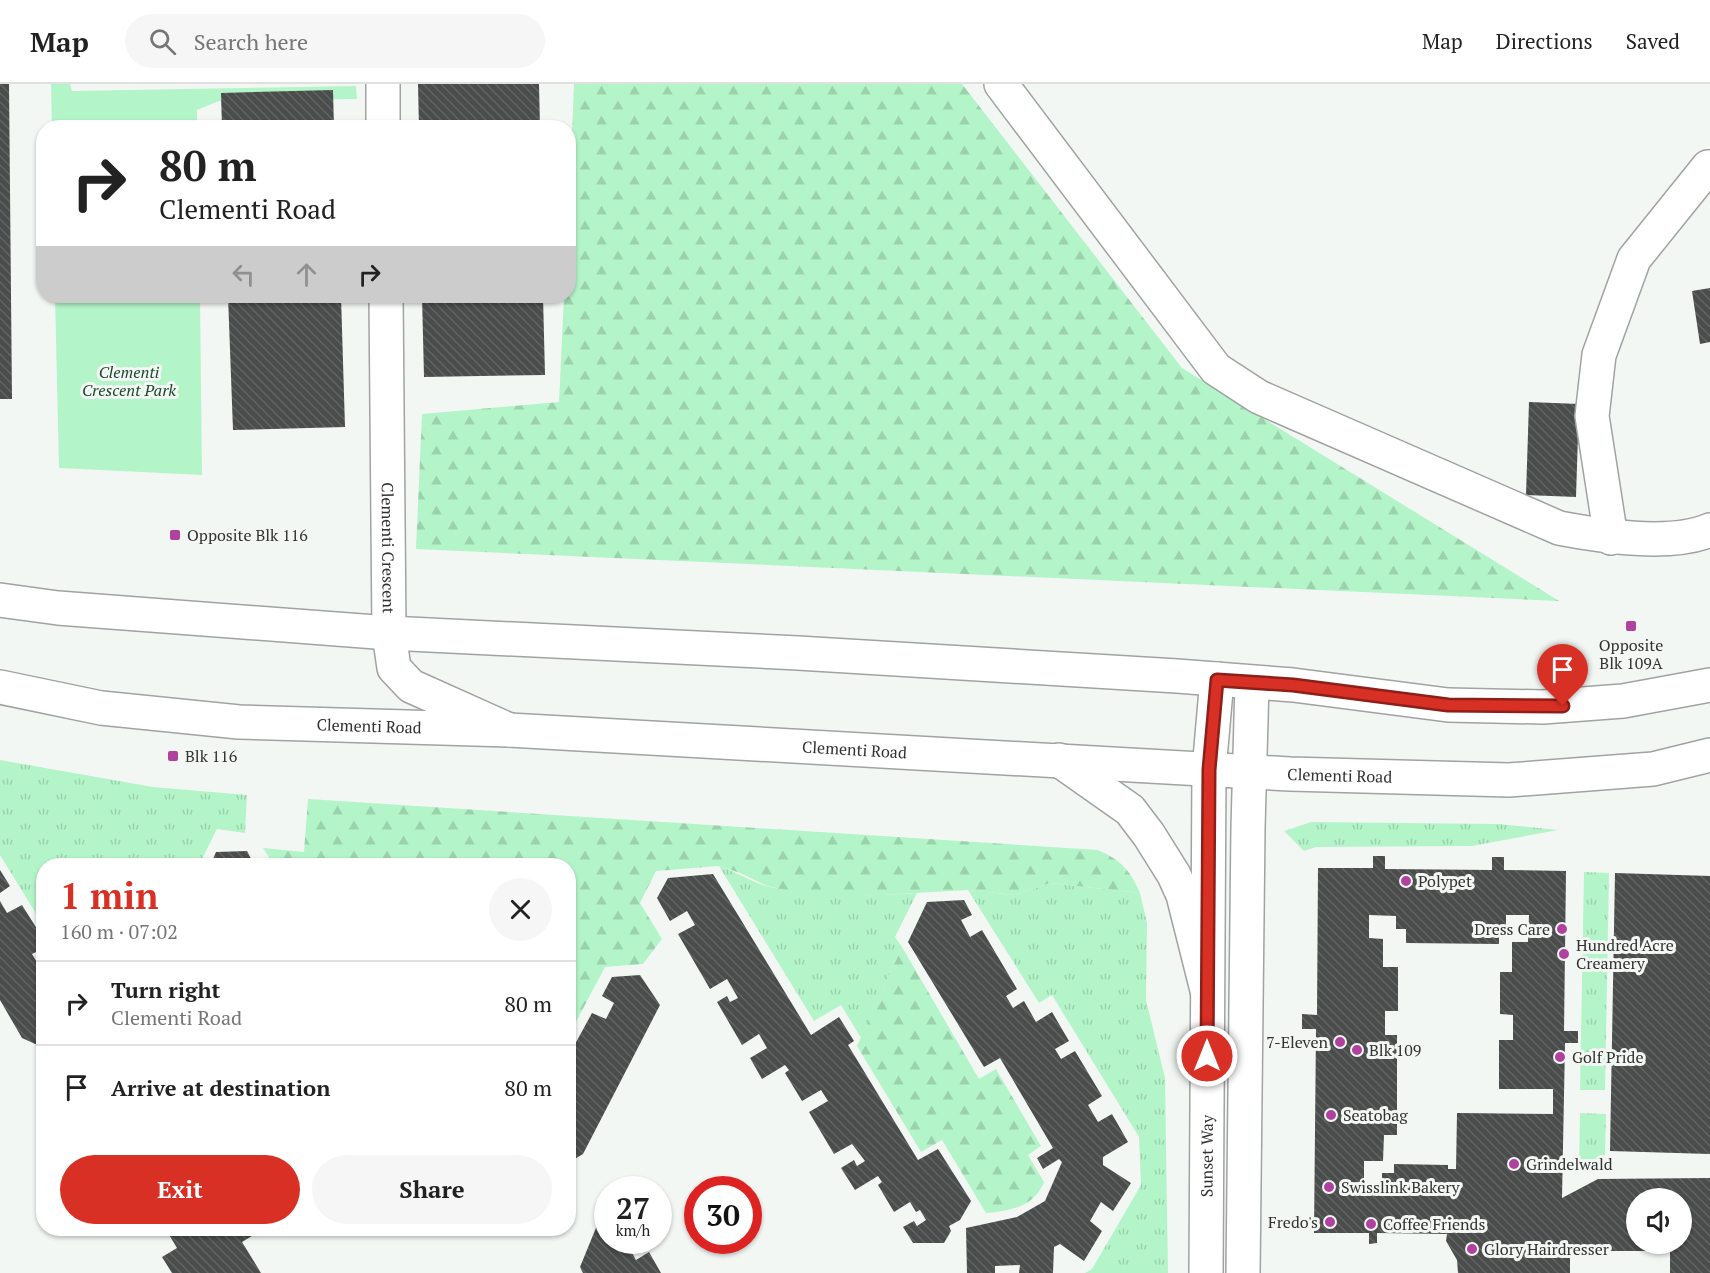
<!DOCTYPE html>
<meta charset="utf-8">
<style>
body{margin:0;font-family:"PT Serif",serif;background:#f6f6f6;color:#222;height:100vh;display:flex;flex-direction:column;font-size:22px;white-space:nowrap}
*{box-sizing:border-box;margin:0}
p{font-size:20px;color:#767676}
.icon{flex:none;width:33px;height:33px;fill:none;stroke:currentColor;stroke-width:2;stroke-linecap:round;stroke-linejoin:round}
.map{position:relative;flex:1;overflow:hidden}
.side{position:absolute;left:36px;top:774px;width:540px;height:378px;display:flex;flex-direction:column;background:#fff;border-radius:24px;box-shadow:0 2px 4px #0004}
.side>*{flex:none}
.banner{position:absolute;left:36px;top:36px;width:540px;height:183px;border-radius:24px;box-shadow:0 2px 4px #0004;background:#fff;color:#222;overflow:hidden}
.buttons{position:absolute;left:1626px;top:1104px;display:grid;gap:12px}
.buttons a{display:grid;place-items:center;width:66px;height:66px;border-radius:50%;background:#fff;box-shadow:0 2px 4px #0004;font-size:30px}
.speed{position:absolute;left:594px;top:1092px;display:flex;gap:12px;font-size:30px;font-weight:700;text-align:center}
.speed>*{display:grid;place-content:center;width:78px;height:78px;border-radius:50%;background:#fff;box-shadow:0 2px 4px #0004;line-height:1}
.speed small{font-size:15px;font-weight:400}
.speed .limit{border:9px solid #d22;background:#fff;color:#111}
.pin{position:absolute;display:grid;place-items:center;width:51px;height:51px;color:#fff;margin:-62px -26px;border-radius:50% 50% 50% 0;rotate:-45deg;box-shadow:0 0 6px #0007}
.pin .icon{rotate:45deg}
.me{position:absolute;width:66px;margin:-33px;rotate:0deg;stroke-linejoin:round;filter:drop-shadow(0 0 4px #0008)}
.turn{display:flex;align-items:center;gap:21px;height:126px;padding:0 24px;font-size:27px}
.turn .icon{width:78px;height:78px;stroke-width:2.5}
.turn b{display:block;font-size:42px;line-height:51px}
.lanes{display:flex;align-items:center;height:57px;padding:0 24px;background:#0003;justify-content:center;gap:30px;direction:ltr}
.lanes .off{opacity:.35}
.round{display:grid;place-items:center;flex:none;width:63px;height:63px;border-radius:32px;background:#f6f6f6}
.overview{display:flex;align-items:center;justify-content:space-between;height:102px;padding:0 24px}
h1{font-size:36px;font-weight:800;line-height:45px;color:#d93025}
.primary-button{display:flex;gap:12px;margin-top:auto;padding:12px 24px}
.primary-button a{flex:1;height:69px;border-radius:36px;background:#d93025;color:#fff;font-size:24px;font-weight:800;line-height:69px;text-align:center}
.primary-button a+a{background:#f6f6f6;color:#222}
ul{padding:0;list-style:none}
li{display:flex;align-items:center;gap:18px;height:84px;padding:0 24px;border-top:2px solid #e0e0e0}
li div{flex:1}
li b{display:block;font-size:22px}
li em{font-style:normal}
header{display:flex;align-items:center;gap:36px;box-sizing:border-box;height:84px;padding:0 30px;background:#fff;border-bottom:2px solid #e0e0e0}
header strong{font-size:28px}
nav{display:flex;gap:33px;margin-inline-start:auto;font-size:21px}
.search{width:420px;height:54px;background:#f6f6f6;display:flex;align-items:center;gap:15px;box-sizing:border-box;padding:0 21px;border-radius:33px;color:#767676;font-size:22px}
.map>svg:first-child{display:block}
.grass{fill:url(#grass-tufts)}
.forest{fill:url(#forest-firs)}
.park{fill:#b4f4c9}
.building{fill:url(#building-back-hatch);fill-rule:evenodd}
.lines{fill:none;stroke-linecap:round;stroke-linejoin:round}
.minor-casing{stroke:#a0a3a1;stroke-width:36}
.major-casing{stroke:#a0a3a1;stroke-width:36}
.minor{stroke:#fff;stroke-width:33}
.major{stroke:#fff;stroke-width:33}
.route-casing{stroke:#8d1f18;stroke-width:15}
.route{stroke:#d93025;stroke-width:10}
.poi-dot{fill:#b1419e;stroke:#f3f7f4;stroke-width:2}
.labels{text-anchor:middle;stroke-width:6;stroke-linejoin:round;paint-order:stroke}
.park-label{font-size:16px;font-style:italic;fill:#1f472e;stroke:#f3f7f4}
.poi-label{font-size:16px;fill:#313231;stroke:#f3f7f4;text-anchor:start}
.street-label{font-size:16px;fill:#313231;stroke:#f3f7f4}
</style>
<header>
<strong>Map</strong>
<div class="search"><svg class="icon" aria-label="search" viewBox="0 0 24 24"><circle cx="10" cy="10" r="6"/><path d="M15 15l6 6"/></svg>Search here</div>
<nav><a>Map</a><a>Directions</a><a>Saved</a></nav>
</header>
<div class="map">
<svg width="1710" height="1189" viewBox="0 0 1710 1189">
<defs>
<pattern id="grass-tufts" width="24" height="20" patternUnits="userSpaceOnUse" patternTransform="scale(1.5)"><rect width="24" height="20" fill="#b4f4c9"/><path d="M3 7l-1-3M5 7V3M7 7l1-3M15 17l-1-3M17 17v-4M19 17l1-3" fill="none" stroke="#9bd2ad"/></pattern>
<pattern id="forest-firs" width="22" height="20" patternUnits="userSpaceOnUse" patternTransform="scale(1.5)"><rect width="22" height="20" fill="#b4f4c9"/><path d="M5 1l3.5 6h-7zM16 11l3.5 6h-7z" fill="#9bd2ad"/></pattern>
<pattern id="building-back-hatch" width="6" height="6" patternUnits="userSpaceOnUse" patternTransform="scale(1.5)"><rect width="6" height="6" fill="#4a4d4b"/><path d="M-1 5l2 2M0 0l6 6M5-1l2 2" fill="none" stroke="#626463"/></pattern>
</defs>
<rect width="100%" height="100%" fill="#f3f7f4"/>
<path class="grass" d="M0,676L153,703L247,711L245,749L217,745L199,781L44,782L43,841L0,771Z
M1311,738L1498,740L1558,746L1472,762L1316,763L1304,767L1284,747Z
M719,782C737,788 753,799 770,803C819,815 867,812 917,809L895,853L902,863L861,954L841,921L814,937Z
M1584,788L1609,789L1605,1006H1580Z
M1050,799L1140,809L1147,839L1146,916L1165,994L1168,1189H1085L1092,1185L1141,1101L1139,1053L1052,911L1039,919L968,806L1015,811Z
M1580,1029L1606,1030L1605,1071L1579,1085Z"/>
<path class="forest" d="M574,0H962L1182,284L1559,517L416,465L422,330L559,318L564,212H568L569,122Z
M308,715L1098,766C1121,776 1130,786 1140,809L1050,799L1015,811L968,806L846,813L802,810L767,802L740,789L719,782L656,787L640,819L662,855L643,880L605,883L569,951L568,782L274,781L263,764L304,768Z
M902,863L979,995L996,985L1041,1062L1028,1071L1044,1098C1034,1123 1010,1127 986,1129L942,1056L921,1068L857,962Z"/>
<path class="park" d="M51,0H70L72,7L356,2L357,15L219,17L197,26V43H52Z
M55,212H200L202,391L59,384Z"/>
<path class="building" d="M0,0H9L12,315H0Z
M418,0H539L540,44H419Z
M333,6L334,44H222L221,9Z
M1710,204V258L1700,260L1692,207Z
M228,212H341L345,343L233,346Z
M422,212H543L545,291L424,293Z
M1529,318L1579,320L1576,413L1526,411Z
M247,767L255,782H210L216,768Z
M1373,772H1385V785L1492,786V773H1504V786L1566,787L1564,947H1578V959H1565L1562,1114L1598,1095L1710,1094V1189H1670V1167H1598V1162H1570V1189H1458L1457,1176L1446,1157L1447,1150L1377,1149V1159L1369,1160V1149H1314L1316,945H1302V930L1317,931L1318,784H1373ZM1369,831L1396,832V845H1406V859L1499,860V844L1506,845V831H1529L1528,858H1512V888H1500V930L1513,931V956H1499V1005H1553V1030L1457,1029L1456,1085H1448V1081L1394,1080V1089H1382V1102H1364V1077H1383L1384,1051H1397V951H1385V927H1398V883H1383V855L1369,854ZM1636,1114H1682V1160H1636Z
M0,786L10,802L0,809Z
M1615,789L1710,792V1070L1610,1067Z
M713,790L811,951L839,933L854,957L848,961L918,1076L938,1065L971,1117L960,1136L949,1142L951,1147L944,1159H913L903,1143L914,1137L917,1142L926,1136L920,1126L916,1128L910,1118L894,1128L878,1101L882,1098L878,1092L855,1106L841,1084L854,1076L857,1082L865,1077L852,1060L834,1070L809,1028L828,1017L821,1006L802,1017L785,989L789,986L785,981L762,995L750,974L767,964L759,950L742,961L717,918L727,912L730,918L738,914L727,895L710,905L678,850L695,841L687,827L670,837L657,814L668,794Z
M964,816L972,831L961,836L970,853L982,846L1017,905L1006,912L1013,924L1024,917L1036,938L1052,928L1069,957L1055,965L1061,975L1075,967L1102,1012L1088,1021L1098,1038L1112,1030L1128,1058L1103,1073V1081L1131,1099L1113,1127L1101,1118L1090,1137L1102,1147L1084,1177L1060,1160L1054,1163L1053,1189H1019L1020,1181L995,1182V1189H967L966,1144L1017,1133L1045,1117L1062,1078L1059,1075L1043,1085L1037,1074L1053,1064L1000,974L984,983L908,858L927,818Z
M0,817L7,829L22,821L44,856V864L32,870L41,885L44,884V964L22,954L0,916Z
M640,891L660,921L583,1070L568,1079V1001L575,990L568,985V973L592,929L606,935L614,919L602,912L612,893Z
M600,1134H608V1156H633L627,1160L636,1176L649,1168L661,1189H583L580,1183Z
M165,1144H234L236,1147L254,1144L257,1149L242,1158L261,1189H172L162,1173L177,1164Z"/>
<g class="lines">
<g class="minor-casing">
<g id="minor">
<path d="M383,0V44"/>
<path d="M1001,0L1216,285L1259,313L1559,444C1601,452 1670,463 1710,446"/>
<path id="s1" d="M386,212L389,549L394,584L411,602L509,646"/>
<path d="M1611,454L1592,332L1599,271L1634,175L1708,83"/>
<path id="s2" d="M1206,1189L1209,686L1217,595"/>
<path d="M1243,1189L1248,744L1252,599"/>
</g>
</g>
<g class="major-casing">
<g id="major">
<path d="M0,516L58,524L389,549L798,569L1177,592L1293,601L1448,621L1543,623L1623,617L1710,601"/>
<path id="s3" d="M0,603L101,624L239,638L509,646L1290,690L1509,696L1653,685L1710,671"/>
<path d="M1059,676L1130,726L1149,751L1174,791L1183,811L1207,906"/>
</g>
</g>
<use href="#minor" class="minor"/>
<use href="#major" class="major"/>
</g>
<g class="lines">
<g class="route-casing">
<path id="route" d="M1207,972L1209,686L1217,596L1293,601L1448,621L1563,622"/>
</g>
<use href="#route" class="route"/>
</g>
<g class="poi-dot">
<rect x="169" y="445" width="12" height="12" rx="3"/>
<rect x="1625" y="536" width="12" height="12" rx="3"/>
<rect x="167" y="666" width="12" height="12" rx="3"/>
<circle cx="1406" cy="797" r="6"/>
<circle cx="1562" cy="845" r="6"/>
<circle cx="1564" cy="870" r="6"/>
<circle cx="1340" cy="958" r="6"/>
<circle cx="1357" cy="966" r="6"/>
<circle cx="1560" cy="973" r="6"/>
<circle cx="1331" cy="1031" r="6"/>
<circle cx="1514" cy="1080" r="6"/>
<circle cx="1329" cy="1103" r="6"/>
<circle cx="1330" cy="1138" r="6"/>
<circle cx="1371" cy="1140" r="6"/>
<circle cx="1472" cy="1165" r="6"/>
</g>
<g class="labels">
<g class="park-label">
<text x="129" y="294">Clementi<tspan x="129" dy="18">Crescent Park</tspan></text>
</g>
<g class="poi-label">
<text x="187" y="457">Opposite Blk 116</text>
<text x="1631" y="567" text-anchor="middle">Opposite<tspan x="1631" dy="18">Blk 109A</tspan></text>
<text x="185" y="678">Blk 116</text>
<text x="1418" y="803">Polypet</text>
<text x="1550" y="851" text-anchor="end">Dress Care</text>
<text x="1576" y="867">Hundred Acre<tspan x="1576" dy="18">Creamery</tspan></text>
<text x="1328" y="964" text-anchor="end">7-Eleven</text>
<text x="1369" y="972">Blk 109</text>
<text x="1572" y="979">Golf Pride</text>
<text x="1343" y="1037">Seatobag</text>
<text x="1526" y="1086">Grindelwald</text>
<text x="1341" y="1109">Swisslink Bakery</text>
<text x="1318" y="1144" text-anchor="end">Fredo's</text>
<text x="1383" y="1146">Coffee Friends</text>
<text x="1484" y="1171">Glory Hairdresser</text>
</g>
<g class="street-label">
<text dy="6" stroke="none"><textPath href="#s1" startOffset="252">Clementi Crescent</textPath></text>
<text dy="6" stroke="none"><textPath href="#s3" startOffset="372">Clementi Road</textPath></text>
<text dy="6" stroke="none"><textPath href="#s3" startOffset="858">Clementi Road</textPath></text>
<text dy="6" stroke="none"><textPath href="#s3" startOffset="1344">Clementi Road</textPath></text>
<text dy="6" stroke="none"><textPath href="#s2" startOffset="117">Sunset Way</textPath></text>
</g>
</g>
</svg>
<div class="buttons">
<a><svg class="icon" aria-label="sound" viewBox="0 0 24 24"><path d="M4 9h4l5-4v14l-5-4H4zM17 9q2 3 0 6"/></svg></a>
</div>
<div class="speed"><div>27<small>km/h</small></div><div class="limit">30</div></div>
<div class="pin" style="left:1563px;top:622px;background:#d93025"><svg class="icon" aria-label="arrive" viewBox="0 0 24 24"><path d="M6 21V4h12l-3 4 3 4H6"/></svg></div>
<svg class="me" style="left:1207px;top:972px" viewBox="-20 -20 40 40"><circle r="17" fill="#d93025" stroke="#fff" stroke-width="3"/><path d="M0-11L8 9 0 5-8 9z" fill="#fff"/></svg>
<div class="banner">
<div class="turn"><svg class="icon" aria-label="right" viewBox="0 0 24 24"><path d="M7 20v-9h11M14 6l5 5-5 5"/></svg><div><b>80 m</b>Clementi Road</div></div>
<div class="lanes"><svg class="icon off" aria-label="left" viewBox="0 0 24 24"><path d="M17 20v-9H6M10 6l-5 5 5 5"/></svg><svg class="icon off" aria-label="ahead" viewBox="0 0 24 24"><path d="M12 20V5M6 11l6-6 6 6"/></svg><svg class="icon" aria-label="right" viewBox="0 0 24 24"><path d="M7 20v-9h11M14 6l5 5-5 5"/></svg></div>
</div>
<section class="side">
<div class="overview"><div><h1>1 min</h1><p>160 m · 07:02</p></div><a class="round"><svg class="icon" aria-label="close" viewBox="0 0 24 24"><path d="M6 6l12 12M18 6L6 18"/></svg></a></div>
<ul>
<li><svg class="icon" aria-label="right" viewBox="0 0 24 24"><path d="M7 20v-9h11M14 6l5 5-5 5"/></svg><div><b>Turn right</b><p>Clementi Road</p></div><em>80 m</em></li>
<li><svg class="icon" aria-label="arrive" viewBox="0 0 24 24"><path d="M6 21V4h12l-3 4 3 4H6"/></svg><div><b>Arrive at destination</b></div><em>80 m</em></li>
</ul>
<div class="primary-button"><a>Exit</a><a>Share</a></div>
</section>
</div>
